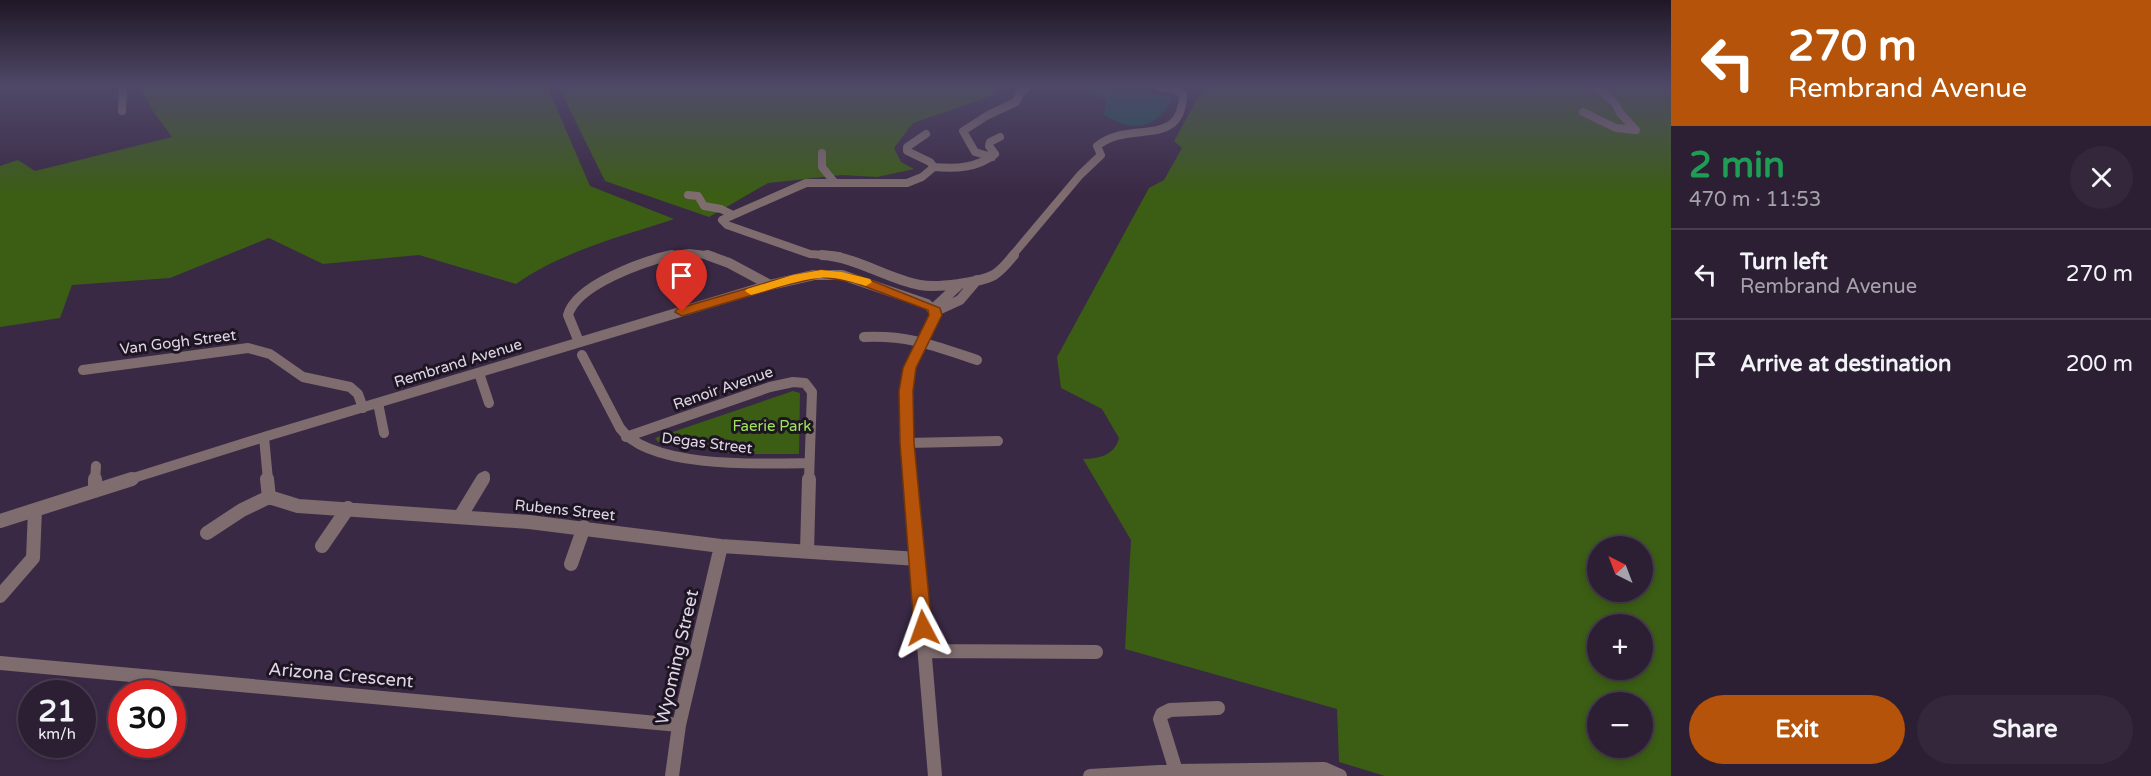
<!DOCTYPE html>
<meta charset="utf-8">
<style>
body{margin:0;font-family:"Varela Round",sans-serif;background:#34273c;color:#f1f3f6;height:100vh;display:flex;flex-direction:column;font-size:22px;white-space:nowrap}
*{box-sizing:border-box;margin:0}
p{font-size:20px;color:#a6a2ac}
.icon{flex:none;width:33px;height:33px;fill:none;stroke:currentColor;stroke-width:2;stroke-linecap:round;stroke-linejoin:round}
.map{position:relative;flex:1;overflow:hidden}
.side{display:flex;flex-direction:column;background:#2c1f34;width:480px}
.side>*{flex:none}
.top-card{background:#b45309;color:#fff;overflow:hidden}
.needle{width:39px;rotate:318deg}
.fabs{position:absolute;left:1587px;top:536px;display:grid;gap:12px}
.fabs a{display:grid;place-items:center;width:66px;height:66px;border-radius:50%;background:#2c1f34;box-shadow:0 3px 9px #0003,0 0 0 2px #483d4f;font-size:30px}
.speed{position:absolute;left:18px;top:680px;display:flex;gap:12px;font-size:30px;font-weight:700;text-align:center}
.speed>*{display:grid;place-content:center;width:78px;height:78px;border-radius:50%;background:#2c1f34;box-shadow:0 3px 9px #0003,0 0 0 2px #483d4f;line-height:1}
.speed small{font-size:15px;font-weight:400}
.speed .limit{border:9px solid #d22;background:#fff;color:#111}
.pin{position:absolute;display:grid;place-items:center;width:51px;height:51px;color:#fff;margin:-62px -26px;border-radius:50% 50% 50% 0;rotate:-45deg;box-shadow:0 0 6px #0007}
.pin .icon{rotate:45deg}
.me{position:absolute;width:66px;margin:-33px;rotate:356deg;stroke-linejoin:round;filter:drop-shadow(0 0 4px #0008)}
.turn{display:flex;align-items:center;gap:21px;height:126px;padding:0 18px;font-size:27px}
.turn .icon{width:78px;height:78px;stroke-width:2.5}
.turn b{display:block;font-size:42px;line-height:51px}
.round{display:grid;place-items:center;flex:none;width:63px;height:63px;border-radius:32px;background:#34273c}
.overview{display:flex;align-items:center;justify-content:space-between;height:102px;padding:0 18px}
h1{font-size:36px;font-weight:700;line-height:45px;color:#1e9e55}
.primary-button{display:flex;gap:12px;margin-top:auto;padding:12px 18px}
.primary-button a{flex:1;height:69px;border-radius:36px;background:#b45309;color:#fff;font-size:24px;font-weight:700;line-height:69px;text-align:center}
.primary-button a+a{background:#34273c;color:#f1f3f6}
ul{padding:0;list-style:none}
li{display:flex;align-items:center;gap:18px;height:90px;padding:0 18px;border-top:2px solid #483d4f}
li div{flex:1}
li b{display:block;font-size:22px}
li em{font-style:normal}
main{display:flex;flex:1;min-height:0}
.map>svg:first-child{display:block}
.green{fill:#3b5d14;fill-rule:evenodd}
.water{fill:#145452}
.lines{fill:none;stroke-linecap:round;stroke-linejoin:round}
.street-far2{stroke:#7f6c6e;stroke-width:8}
.street-far1{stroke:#7f6c6e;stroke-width:10}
.street{stroke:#7f6c6e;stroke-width:14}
.route{fill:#b45309;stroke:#753606;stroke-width:1.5}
.slow{fill:#f59e0b}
.labels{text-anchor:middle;stroke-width:6;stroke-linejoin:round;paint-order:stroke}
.street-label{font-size:15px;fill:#e1d6e8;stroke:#1d1622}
.park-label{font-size:15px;fill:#9fe55a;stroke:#1d1622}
.near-street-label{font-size:18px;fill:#e1d6e8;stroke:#1d1622}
</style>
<main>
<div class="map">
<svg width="1671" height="776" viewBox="0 0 1671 776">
<rect width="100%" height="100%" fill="#3a2945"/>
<path class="green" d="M139,86H547L590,186L674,219C620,237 563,251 516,284L419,255L323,264L269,238L170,278L72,285L60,318L0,327V166L18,160L35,171L172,137L153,111Z
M558,86H1008L994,95L913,123L894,148L901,162L914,169L877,177L842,175L768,183L709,217L605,181Z
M1204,86H1671V776H1385L1339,762L1337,709L1125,649L1131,540L1083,459C1099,459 1115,455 1119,438L1102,409L1061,388L1057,357L1149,188L1164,180L1182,148L1174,141ZM1598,546H1642V591H1598ZM1598,624H1642V669H1598ZM1598,702H1642V747H1598Z
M793,391L800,393L799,454H738L658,442L655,438Z"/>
<path class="water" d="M1093,87L1137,94H1158L1169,97L1172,100C1154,131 1132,132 1104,115L1107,100L1090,90Z"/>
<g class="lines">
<path class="street-far2" d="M122,111L123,86
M1583,112L1616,128L1636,130L1620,113L1615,103L1594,86
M926,134L907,147V151L930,162L934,167C956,169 977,168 995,154L989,146L990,142L1000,137
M822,153V167L835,183
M992,157L975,152L963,131L988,115L1016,102L1020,93L1028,86
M688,195L698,196L704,206L721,209L731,214
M665,256L689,253L713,256
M839,256L810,254L727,225L722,220L806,183H907L922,177L934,167
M1012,256L1080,175L1101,155L1097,146C1130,119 1181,150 1183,95L1176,90L1160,86"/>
<path class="street-far1" d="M707,255L729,263L770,285
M822,255C857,257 887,279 920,285C937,288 979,283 994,275C1002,270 1008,262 1014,255
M934,308L960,284
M936,311L960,300L977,280
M864,337C910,335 935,346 977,360
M579,342L568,315C576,285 644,261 672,255
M582,355L620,428C649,469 762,464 809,463
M83,370L248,348L270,354L303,377L350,387L358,394L363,408
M479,373L489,403
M378,403L384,433
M264,437L268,480
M626,437L770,387L793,382L805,383L812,392L809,480
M907,443L998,441
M95,480L96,466
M127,480L264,437L770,285L814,275H842L927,304L936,313L908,374L907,443L910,480
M482,480L485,476"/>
<path class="street" d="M267,479L269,497
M910,479L935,776
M95,491V479
M269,497L298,506L529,522L721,546L918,559
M460,517L483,479
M0,521L132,479
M207,533L242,510L269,497
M322,546L348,508
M807,551L809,479
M571,564L584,527
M0,596L33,558L35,510
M925,651L1096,652
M0,663L679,725
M1176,771L1160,719L1162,714L1170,710L1218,708
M672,776L679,725L721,546
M1090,776L1176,771L1324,769L1340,776"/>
</g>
<linearGradient id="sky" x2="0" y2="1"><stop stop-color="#201726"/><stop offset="0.44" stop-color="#4f4968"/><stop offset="1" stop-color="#4f4968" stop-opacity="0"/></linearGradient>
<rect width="1671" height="195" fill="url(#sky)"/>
<path class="route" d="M821,270L860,276L940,308L942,315L916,368L913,391L914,443L932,628L929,633L923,636L917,633L914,628L900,443L899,391L903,368L929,315L928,310L853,282L821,277L786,285L682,316L675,312L677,309L779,279Z"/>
<path class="slow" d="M821,270L842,272L870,279L872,282L866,286C851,282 836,276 820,278C796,280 774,289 751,295L745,291L747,289L793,275Z"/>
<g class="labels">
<g class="street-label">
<text transform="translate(178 342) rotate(-7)" y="5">Van Gogh Street</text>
<text transform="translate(458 363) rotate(-17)" y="5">Rembrand Avenue</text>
<text transform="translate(723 388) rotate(-19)" y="5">Renoir Avenue</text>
<text transform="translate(707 443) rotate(7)" y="5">Degas Street</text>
<text transform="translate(565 510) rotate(6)" y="5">Rubens Street</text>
</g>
<g class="park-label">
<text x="772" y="431">Faerie Park</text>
</g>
<g class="near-street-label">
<text transform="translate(677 657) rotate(-77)" y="6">Wyoming Street</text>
<text transform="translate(341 675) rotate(5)" y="6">Arizona Crescent</text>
</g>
</g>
</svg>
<div class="fabs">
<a><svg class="needle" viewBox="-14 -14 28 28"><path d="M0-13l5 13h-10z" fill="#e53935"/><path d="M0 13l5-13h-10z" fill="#a6a2ac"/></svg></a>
<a>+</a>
<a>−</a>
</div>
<div class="speed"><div>21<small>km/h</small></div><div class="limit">30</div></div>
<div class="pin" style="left:682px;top:312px;background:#d93025"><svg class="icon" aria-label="arrive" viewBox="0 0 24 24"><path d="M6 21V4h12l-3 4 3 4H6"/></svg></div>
<svg class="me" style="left:923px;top:628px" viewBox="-20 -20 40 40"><path d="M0-17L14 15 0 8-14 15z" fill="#b45309" stroke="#fff" stroke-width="4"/></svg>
</div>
<section class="side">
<div class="top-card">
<div class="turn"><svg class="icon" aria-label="left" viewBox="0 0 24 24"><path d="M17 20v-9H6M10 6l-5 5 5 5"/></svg><div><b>270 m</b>Rembrand Avenue</div></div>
</div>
<div class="overview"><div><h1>2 min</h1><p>470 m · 11:53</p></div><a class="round"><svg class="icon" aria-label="close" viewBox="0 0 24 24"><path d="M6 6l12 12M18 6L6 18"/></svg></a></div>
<ul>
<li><svg class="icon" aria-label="left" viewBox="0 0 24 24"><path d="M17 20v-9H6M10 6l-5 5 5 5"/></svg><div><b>Turn left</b><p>Rembrand Avenue</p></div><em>270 m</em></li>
<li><svg class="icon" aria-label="arrive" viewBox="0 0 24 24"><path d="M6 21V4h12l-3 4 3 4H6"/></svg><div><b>Arrive at destination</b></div><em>200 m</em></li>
</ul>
<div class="primary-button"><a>Exit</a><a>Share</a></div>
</section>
</main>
